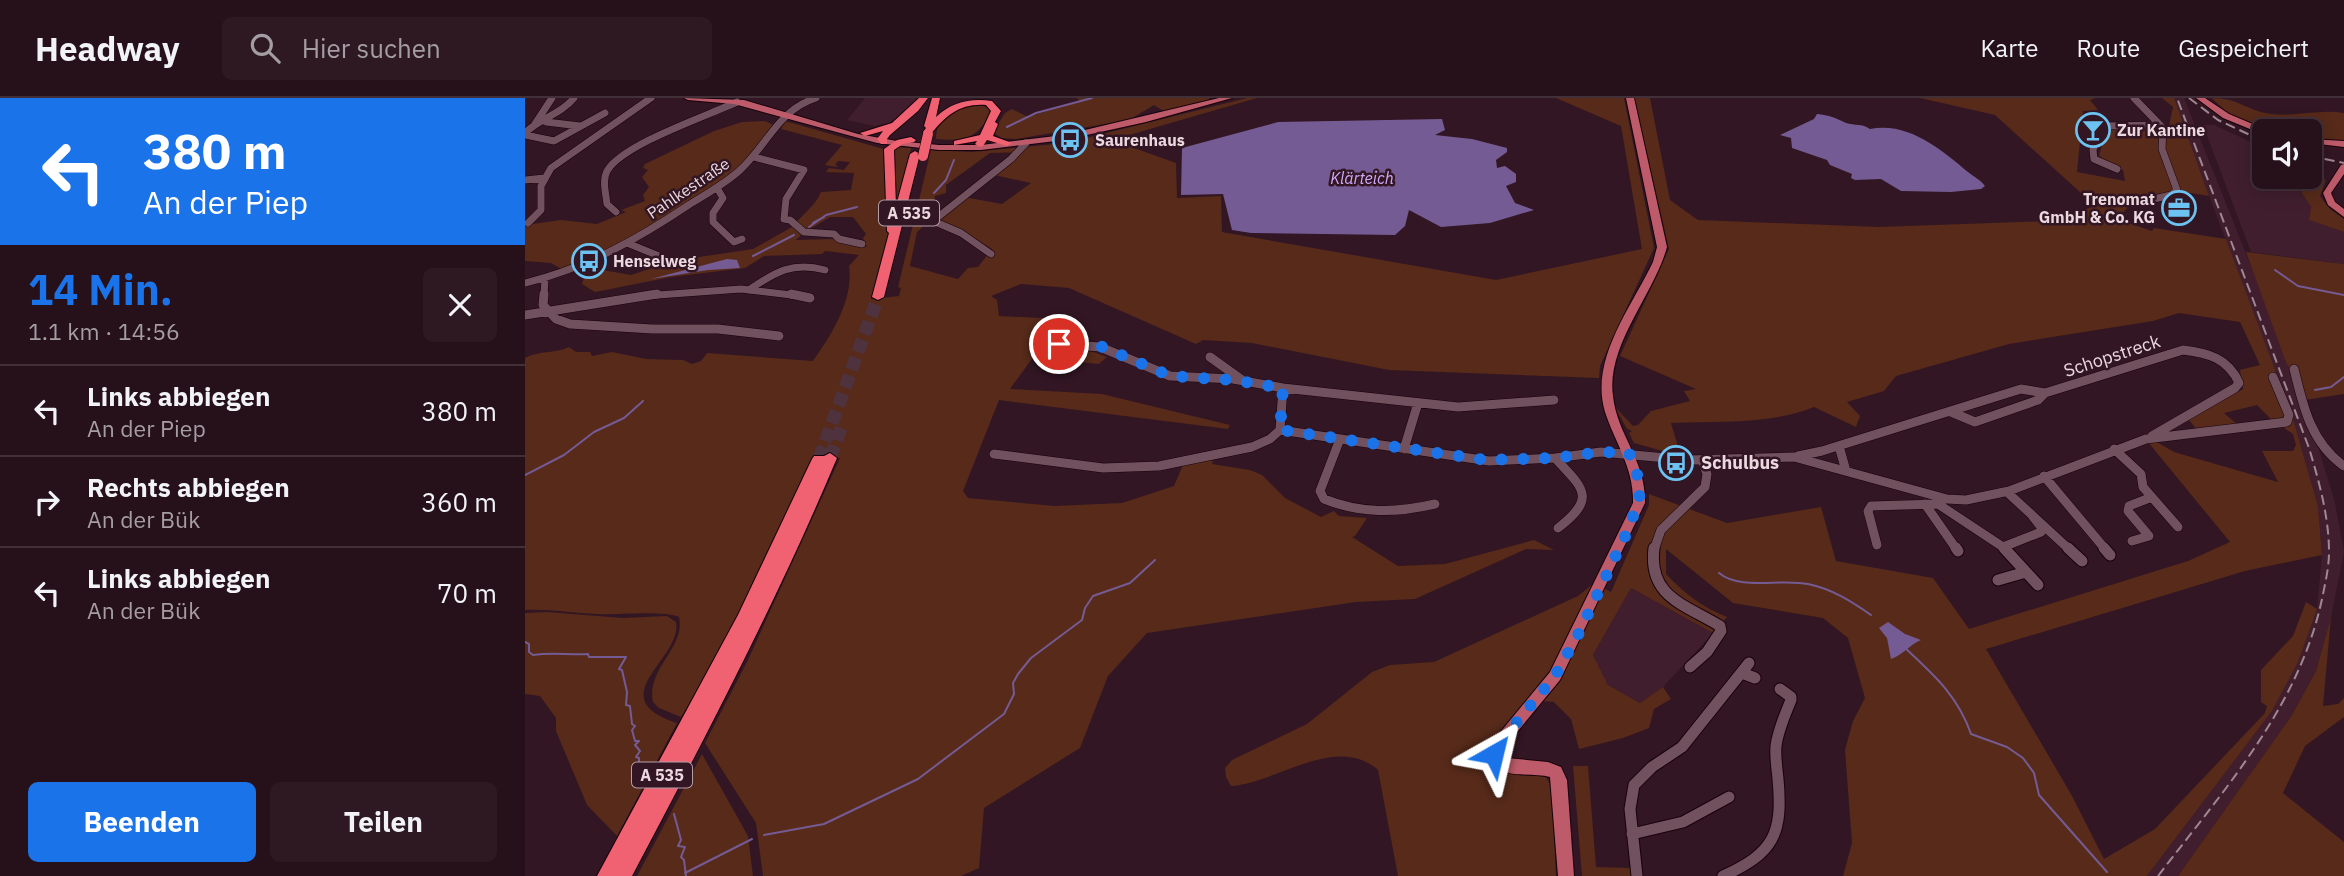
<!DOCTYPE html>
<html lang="de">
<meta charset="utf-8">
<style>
body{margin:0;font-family:"IBM Plex Sans",sans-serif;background:#2e1923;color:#f1f3f6;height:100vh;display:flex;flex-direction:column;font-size:26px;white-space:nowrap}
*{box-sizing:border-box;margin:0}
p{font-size:23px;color:#a49da2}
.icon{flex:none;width:38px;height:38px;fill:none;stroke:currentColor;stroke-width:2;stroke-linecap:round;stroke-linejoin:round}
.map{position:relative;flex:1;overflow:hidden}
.panel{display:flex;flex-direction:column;background:#26101a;width:525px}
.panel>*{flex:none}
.hud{background:#1a73e8;color:#fff;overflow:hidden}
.tools{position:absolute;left:1727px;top:21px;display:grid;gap:14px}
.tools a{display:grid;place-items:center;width:70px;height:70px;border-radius:10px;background:#26101a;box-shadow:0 4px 18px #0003,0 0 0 2px #423039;font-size:35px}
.pin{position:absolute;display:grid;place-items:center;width:60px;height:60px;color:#fff;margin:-30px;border:4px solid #fff;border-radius:50%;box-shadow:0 2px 7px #0007}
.me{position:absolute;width:77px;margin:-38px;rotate:37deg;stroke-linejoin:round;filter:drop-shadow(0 0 5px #0008)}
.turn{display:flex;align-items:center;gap:24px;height:147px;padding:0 28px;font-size:32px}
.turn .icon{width:91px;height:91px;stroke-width:2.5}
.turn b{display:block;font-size:49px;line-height:60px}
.round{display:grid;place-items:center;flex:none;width:74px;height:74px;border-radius:10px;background:#2e1923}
.summary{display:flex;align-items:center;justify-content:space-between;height:119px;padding:0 28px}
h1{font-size:42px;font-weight:700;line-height:52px;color:#1a73e8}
.button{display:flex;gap:14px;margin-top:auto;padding:14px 28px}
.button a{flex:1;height:80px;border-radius:10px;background:#1a73e8;color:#fff;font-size:28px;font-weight:700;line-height:80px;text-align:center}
.button a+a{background:#2e1923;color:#f1f3f6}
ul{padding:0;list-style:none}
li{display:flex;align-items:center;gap:21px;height:91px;padding:0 28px;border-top:2px solid #423039}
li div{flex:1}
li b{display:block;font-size:26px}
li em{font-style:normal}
header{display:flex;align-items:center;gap:42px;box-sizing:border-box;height:98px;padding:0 35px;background:#26101a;border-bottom:2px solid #423039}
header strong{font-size:33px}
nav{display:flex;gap:38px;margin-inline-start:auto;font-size:24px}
.search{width:490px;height:63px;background:#2e1923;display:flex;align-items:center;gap:18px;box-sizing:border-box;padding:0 24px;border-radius:10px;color:#a49da2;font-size:26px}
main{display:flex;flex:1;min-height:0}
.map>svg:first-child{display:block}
.built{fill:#401e2e}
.green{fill:#572a1a;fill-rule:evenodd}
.water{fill:#755b93}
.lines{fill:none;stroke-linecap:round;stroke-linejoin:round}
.stream{stroke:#755b93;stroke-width:2}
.highway-tunnel{stroke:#4e333f;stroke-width:13;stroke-dasharray:13 6;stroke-linecap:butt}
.minor-far2-casing{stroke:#18020c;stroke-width:8}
.minor-far1-casing{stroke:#18020c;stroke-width:10}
.minor-casing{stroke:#18020c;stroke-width:13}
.major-casing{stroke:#18020c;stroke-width:2}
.highway-casing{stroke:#18020c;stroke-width:2}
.minor-far2{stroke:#72515f;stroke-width:7}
.minor-far1{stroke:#72515f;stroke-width:9}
.minor{stroke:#72515f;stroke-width:11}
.major{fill:#be5b6a;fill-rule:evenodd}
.highway{fill:#f06172;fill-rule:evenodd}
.rail{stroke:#a08892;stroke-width:2;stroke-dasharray:10 5;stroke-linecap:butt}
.highway-bridge-casing{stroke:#18020c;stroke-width:11;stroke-linecap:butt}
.highway-bridge{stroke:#f06172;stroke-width:10}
.route{stroke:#1a73e8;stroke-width:12;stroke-dasharray:0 21.6}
.labels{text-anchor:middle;stroke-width:5;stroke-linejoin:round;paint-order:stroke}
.far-poi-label{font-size:16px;font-weight:bold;fill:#ecd8df;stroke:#321623;text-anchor:start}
.far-water-label{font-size:16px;font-style:italic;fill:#d0a9fc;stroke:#321623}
.far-street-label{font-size:16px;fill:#ecd8df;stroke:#321623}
.shield{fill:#321623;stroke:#b49ea7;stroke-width:2}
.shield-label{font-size:16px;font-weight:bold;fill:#ecd8df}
.street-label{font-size:18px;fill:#ecd8df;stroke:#321623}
.poi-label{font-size:18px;font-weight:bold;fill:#ecd8df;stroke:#321623;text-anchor:start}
</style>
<header>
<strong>Headway</strong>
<div class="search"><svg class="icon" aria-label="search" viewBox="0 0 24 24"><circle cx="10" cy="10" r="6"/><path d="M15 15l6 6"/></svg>Hier suchen</div>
<nav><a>Karte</a><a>Route</a><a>Gespeichert</a></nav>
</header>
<main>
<section class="panel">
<div class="hud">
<div class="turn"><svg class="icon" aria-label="left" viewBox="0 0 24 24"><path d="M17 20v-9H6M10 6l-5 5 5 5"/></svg><div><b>380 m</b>An der Piep</div></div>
</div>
<div class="summary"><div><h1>14 Min.</h1><p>1.1 km · 14:56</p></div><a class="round"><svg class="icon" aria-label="close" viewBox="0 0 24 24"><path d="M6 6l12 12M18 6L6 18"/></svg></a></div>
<ul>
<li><svg class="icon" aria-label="left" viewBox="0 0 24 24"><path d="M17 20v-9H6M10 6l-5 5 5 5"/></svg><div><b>Links abbiegen</b><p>An der Piep</p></div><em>380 m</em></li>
<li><svg class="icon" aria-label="right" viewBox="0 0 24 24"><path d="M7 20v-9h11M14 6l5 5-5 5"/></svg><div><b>Rechts abbiegen</b><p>An der Bük</p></div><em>360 m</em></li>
<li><svg class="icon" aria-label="left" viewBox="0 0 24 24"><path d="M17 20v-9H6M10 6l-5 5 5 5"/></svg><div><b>Links abbiegen</b><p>An der Bük</p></div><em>70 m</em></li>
</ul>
<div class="button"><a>Beenden</a><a>Teilen</a></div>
</section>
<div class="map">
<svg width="1819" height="778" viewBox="0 0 1819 778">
<rect width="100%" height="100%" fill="#321623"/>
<path class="built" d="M340,0H391L388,7L364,25L349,28L322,22Z
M1647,0H1659L1737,196L1760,262L1779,302L1810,405L1819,454L1806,519L1791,573L1767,617L1653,778H1622L1747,613L1792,511L1797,457L1793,408L1766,314Z
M1678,27H1689L1739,50L1740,79H1785V69L1795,75L1801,82L1776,94L1786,109L1785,122L1819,134V166L1726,154Z
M1106,490L1188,535L1138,589L1115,605L1083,587L1068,557Z"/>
<path class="green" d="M552,0H684L685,2L640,14L629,7L604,22L491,41L476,40L468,34L480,15L487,11L503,19L555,3Z
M722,0H732L587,42L651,65L652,100L696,98L697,134L971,182L1117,151L1096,28L1031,0H1099L1129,150L1075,268L1074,280L864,272L727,245L678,242L671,246L544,190L496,186L466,198L472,202L474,218L536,221L485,291L577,296L705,327L703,331L474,302L438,393L443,400L530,408L597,405L649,388L658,367L688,362L687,366L725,372L737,377L760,400L796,419L809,413L814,418L842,420L830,438L827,439L873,468L920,466L1009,442L1029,452L1001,451L890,501L831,504L622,535L583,578L555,650L459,710L454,770L436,778H238L231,725L180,645L222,564L315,360L290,361L202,543L156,619L134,610L128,604C121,570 161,550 154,519C139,512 91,517 72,516C47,515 24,511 0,512V260C15,252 29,256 44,249L51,254H65L67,258L87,254L121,261L158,262L167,266L176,263L182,255L288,263C306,237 329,202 324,168L334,157L300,153L297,156L239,158L220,170L146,179L70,194L57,186L59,179L50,173L61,169L106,177L148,163L228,151L267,129L276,137L271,142L311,141L342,149L338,140L341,136L328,119H305L280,134L269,127C279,115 290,108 296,94L326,92L329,75L301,74L304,70L319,72L325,64L313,63L310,67L313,68L312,69L300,67L317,47L256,31L260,23L362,52L363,148L346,201L374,198L376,190L373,189L406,52L447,54L541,45ZM497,54L469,77L506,85L477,106L439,99L413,123L439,134L467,151L453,169L443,170L433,181L385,168L392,134L404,123L410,98L421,95V87L465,55Z
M1109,0H1125L1145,102L1173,122L1354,129L1525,123L1579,105L1577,101L1557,96L1470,17L1395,0H1571L1565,2L1573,12L1558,13L1552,74L1600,83L1598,72L1584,67L1574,57L1583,30L1644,28L1648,9L1637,0H1649L1684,98L1654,93L1605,107L1595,118L1598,123L1627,133L1629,130L1701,141L1766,314L1793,408L1797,457L1720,473L1461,551L1546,696L1579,761L1630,731L1740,615L1742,608L1736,604V572L1768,538L1781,504L1792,511L1773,564L1747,613L1622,778H1318L1327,745L1320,652L1328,623L1340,600L1323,540L1298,520L1208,505L1141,451V476C1160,496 1177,509 1202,519L1188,535L1106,490L1068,557L1083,587L1115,605L1138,589L1146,601L1129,611L1124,630L1098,640L1054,651L1046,621L1029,604L1002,602L961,650L963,662L970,673L1020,677L1027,690L1031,778H873L853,672C811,635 752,685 706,688L701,679L700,670L707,662L782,626L847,574L865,567L909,564L1053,498L1069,485L1086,494L1124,407V396L1202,425L1296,409L1311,463L1408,480L1444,531L1663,463L1705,444L1623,344L1630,343L1649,354L1753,384L1737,353H1768L1771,347L1768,336L1747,322L1732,307L1699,315L1713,327L1673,333L1664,322L1718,291L1715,272L1735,267L1715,224L1654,215L1628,223L1484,246L1371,278L1359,293L1322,304L1335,318L1331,329L1289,309C1245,327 1193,323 1146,325L1155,355L1152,357L1109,345L1104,335L1107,333L1102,331L1090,309L1108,328L1113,327L1126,313L1165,303L1159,293L1171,291L1095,258L1144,151Z
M1687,0C1714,0 1722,13 1746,16C1770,19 1795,11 1819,15V44L1785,41V33C1745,33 1716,31 1687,0Z
M455,6L468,13C451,40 442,44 411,41C411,17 435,8 455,6Z
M240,23L248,27L246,32L209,76L95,146L38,172L26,165L0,163V127L36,122L72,126L101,114L96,112L120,103L118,97L124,89L117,79L123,72L118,70L120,66L189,33L217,24Z
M368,49L386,50L369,126Z
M1801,82L1795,98L1805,111L1819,121V134L1784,122L1786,109L1776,94Z
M1721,154L1819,166V296L1779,302L1760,262Z
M538,251L566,253L582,259L574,266L533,262L525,257L526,254Z
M22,514L98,520L142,518L151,524C158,561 74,599 152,625L92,738L62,707L31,633V620L15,598L0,596V515Z
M1806,519L1798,608L1813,606L1819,600V619L1780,648L1758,695L1819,744V778H1653L1767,617L1791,573Z
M177,656L223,738L228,778H112Z
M1048,668H1063L1071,769L1106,770V778H1057Z"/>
<path class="water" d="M1292,16C1304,17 1311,20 1321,25C1330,28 1337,25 1345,31C1383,23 1417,52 1443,74C1449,79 1456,82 1460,88L1456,91L1426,94L1376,93L1356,81L1330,82L1326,80L1327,76L1305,67L1302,62L1267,50L1266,40L1255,37L1289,21Z
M917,21L920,32L910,37L947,41L982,50V54L971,62L972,70L980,68L991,76V84L981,88L990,105L1009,112L965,125L916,129L884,112L880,128L870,137L726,135L707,132L698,96L656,97L657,50L753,24Z
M202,161L212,162L215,170L183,172L126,181Z
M1363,524L1380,536L1396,542C1384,547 1378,557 1366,561L1362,540L1354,530Z"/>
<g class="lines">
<path class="stream" d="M482,29L511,15L567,0
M409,95L421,82L429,62
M288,125L299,119
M284,129L301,117L332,109
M228,158L269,137
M1750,172L1773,188L1819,197
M1790,292L1806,289L1819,279
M0,377L39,357L69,334L99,320L118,303
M1194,475C1216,493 1255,480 1283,486C1307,491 1326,503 1346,517
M0,544L4,546V554L8,557C27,554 43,557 63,556L64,559H101L94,571L97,572L102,594L101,607L105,608L107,626L110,628L107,632L110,643H114L110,647L115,653L111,659L114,660V665L126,668
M1380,550C1409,577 1433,598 1446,636L1482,649L1498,660L1509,675L1514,697L1582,774
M149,716L156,742L153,748L160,749L156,759L159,762L161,778
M239,737L299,726L393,681L479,616L489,596L488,585L493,576L506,560L557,522L560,510L568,498L605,485L630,462
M160,775L227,741"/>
<path class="highway-tunnel" d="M305,360L318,325
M294,361L353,199"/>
<g class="minor-far2-casing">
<path id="minor-far2" d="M1609,0L1638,30L1637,51L1652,92L1646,97L1616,104
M21,24L55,28
M10,26L27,0
M0,35C15,20 35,17 49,0
M0,37L29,43L80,15
M229,59L279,72L261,101L259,121L265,122L279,134L309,136L314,141L337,146
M1592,71L1569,61L1568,52L1577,28L1635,27
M0,82L19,80
M192,90L198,100L188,115V124L209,144L217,141
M91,114L82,106C81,96 77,83 82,73C98,46 182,18 212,4
M3,125L16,112V88L26,70L126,0
M102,145L134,158
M466,156L436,135L408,123L486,61L501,45
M0,185C61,170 113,141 165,106C182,96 199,86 214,73C242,48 253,12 291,0
M224,192C250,174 268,163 300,172
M19,198L20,180
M119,198L216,191L275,198"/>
</g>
<g class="minor-far1-casing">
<path id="minor-far1" d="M19,196L18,207L31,221L45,226L127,231H193L254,238
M266,196L285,200
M0,217L132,196
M534,246L575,249L645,278L708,281L758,290L755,332
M685,259L717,282
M1769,271C1778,308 1786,345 1819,368
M758,290L933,309L1029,302
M1426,314L1450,324L1513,302L1520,295L1658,252C1683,255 1703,260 1714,285L1710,290L1627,338
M755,332L964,363L1030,360L1076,354L1163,362L1269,359L1422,401L1441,402L1484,393L1621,341L1762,324L1764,317L1748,279
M815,341L795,393L799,401C836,416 871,415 910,406
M1314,348L1321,373
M879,351L893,305
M1589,351L1616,376L1618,389L1653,429
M469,356L578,370L634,368L727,349L745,341L755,332
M1273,358L1297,353L1496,291L1520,295
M1030,360C1059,391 1072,400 1033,430
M1519,378L1581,452
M1482,394L1545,452
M1418,402L1413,406L1478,449L1516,434V429L1506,416
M1400,406L1432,452
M1607,443L1624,438L1603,413L1604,408L1627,399
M1352,447L1343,413L1346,408L1413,406
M1478,449L1481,452
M1129,452L1136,432L1180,389L1182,376L1177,362"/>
</g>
<g class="minor-casing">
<path id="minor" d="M1129,450C1123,499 1159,506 1195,528L1196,533L1182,554L1165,569
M1431,450L1433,453
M1479,450L1513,487
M1543,450L1557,463
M1579,450L1585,457
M1473,482L1501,474
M1217,575L1230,580
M1107,736L1158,724L1204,699
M1112,778L1105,711L1109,687L1127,669L1157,649L1224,565
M1198,778C1249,755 1258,736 1253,681C1252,670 1250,659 1251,648C1253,632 1260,617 1266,602V599L1255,591"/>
</g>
<g class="major-casing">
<path id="major" d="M159,0L219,2L333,36L372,43L414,47H456L539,37L694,0H707L621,24L539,42L456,52H414L352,45L209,6L163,2Z
M1101,0H1109L1142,149C1129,197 1081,247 1088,298C1092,337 1121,362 1120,405L1035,582L978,651V657L982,660L1023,664L1036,669L1042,682L1049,778H1033L1025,679C1003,673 961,685 963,649L1025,574L1108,405C1109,370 1090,345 1080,314C1064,262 1107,208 1128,164L1132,149Z
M1671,0H1680L1704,16L1744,33L1737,36L1698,20Z
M1785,41L1819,43V49L1785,45Z
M1819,66V76L1806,95L1810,104L1819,111V119L1803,107L1798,95L1816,67Z"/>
</g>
<g class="highway-casing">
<path id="highway" d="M394,0H403L393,13L365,37L362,41V46H356L352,41L358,33L340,38L335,35L367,25Z
M407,0H415L411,19C427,4 445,0 467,3L476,13L470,24L473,26L468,38L487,45L482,48L462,42L458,48L455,49L450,46L452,43L429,47V43L455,37L466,13L461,7C436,5 421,17 406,36H400L398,34L401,30L399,28Z
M386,39L391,42L389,44L378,46L369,52L371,108L385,56L390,53L395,56L359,199L353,202L347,199L364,135L362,133L359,51L372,42Z
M305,355L312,360C252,503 180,640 107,778H72L213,517L287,361L289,358H299Z"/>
</g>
<use href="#minor-far2" class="minor-far2"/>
<use href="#minor-far1" class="minor-far1"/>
<use href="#minor" class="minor"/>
<use href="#major" class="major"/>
<use href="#highway" class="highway"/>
<path class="rail" d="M1664,0L1693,22L1740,44
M1785,58L1819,65
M1633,778C1698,693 1774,609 1797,501C1800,486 1804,470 1804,454C1804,419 1794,383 1784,350L1652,0"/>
<g class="highway-bridge-casing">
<path id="highway-bridge" d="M398,58L403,36"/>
</g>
<use href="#highway-bridge" class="highway-bridge"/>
</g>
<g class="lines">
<path class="route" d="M534,246L575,248L645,278L708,282L758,290L755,332L961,362L1030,360L1076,354L1104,355L1114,382L1115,396L1105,428L1054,535L1030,578L971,649L969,656"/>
</g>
<defs>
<g id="bar-ring" transform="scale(1.75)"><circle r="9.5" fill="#321623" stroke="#6cc3f2" stroke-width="1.5"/><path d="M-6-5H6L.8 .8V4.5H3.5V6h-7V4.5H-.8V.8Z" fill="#6cc3f2"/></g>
<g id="bus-ring" transform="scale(1.75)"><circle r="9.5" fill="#321623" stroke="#6cc3f2" stroke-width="1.5"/><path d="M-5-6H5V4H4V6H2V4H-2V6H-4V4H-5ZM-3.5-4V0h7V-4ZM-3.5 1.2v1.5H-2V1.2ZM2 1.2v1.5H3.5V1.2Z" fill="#6cc3f2"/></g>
<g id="office-ring" transform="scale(1.75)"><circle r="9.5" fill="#321623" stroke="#6cc3f2" stroke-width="1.5"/><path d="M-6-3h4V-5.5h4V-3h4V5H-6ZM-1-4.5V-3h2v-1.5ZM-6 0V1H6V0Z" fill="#6cc3f2"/></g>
</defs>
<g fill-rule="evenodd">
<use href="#bar-ring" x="1568" y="32"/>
<use href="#bus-ring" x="545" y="42"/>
<use href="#office-ring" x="1654" y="110"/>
<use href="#bus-ring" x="64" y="163"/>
<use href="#bus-ring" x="1151" y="365"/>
</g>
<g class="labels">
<g class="far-poi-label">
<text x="1592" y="38">Zur Kantine</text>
<text x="570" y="48">Saurenhaus</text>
<text x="1630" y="107" text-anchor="end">Trenomat<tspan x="1630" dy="18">GmbH &amp; Co. KG</tspan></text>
<text x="88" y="169">Henselweg</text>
</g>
<g class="far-water-label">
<text x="837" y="86">Klärteich</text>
</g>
<g class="far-street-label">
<text transform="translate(163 90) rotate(-34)" y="6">Pahlkestraße</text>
</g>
<g class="shield">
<rect x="354" y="102.5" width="60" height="25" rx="5"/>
<rect x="107" y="664.5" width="60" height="25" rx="5"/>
</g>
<g class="shield-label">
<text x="384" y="121">A 535</text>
<text x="137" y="683">A 535</text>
</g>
<g class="street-label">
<text transform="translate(1587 258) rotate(-18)" y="6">Schopstreck</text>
</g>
<g class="poi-label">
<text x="1176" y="371">Schulbus</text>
</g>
</g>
</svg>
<div class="tools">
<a><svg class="icon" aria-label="sound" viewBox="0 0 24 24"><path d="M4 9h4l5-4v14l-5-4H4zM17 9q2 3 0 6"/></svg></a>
</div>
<div class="pin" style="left:534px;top:246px;background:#d93025"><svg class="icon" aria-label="arrive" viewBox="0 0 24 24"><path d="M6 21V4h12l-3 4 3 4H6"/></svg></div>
<svg class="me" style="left:969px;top:656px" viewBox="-20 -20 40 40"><path d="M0-17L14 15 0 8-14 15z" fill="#1a73e8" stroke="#fff" stroke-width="4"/></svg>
</div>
</main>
